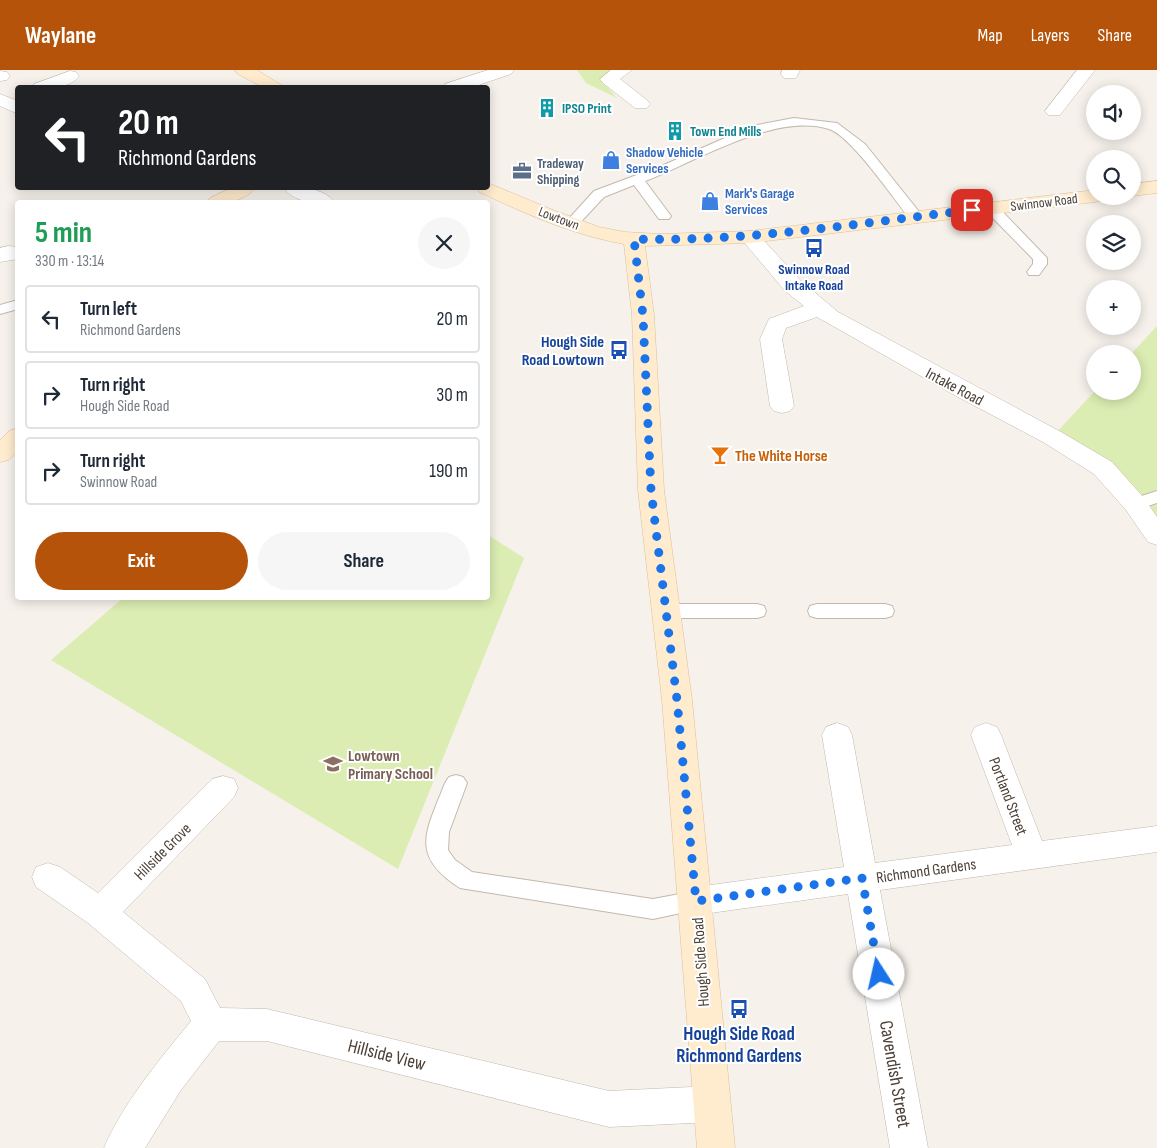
<!DOCTYPE html>
<meta charset="utf-8">
<style>
body{margin:0;font-family:"Sofia Sans Condensed",sans-serif;background:#f6f6f7;color:#1f2937;height:100vh;display:flex;flex-direction:column;font-size:19px;white-space:nowrap}
*{box-sizing:border-box;margin:0}
p{font-size:16px;color:#747a83}
.icon{flex:none;width:28px;height:28px;fill:none;stroke:currentColor;stroke-width:2;stroke-linecap:round;stroke-linejoin:round}
.map{position:relative;flex:1;overflow:hidden}
.sheet{position:absolute;left:15px;top:130px;width:475px;height:400px;display:flex;flex-direction:column;background:#fff;border-radius:5px;box-shadow:0 2px 12px #0003}
.sheet>*{flex:none}
.banner{position:absolute;left:15px;top:15px;width:475px;height:105px;border-radius:5px;box-shadow:0 2px 12px #0003;background:#202124;color:#fff;overflow:hidden}
.tools{position:absolute;left:1086px;top:15px;display:grid;gap:10px}
.tools a{display:grid;place-items:center;width:55px;height:55px;border-radius:50%;background:#fff;box-shadow:0 2px 12px #0003;font-size:25px}
.pin{position:absolute;display:grid;place-items:center;width:42px;height:42px;color:#fff;margin:-21px;border-radius:10px;box-shadow:0 2px 8px #0006}
.me{position:absolute;width:55px;margin:-28px;rotate:350deg;stroke-linejoin:round;filter:drop-shadow(0 0 4px #0008)}
.turn{display:flex;align-items:center;gap:18px;height:105px;padding:0 20px;font-size:22px}
.turn .icon{width:65px;height:65px;stroke-width:2.5}
.turn b{display:block;font-size:35px;line-height:42px}
.round{display:grid;place-items:center;flex:none;width:52px;height:52px;border-radius:26px;background:#f6f6f7}
.head{display:flex;align-items:center;justify-content:space-between;height:85px;padding:0 20px}
h1{font-size:30px;font-weight:700;line-height:38px;color:#1e9e55}
.cta{display:flex;gap:10px;margin-top:auto;padding:10px 20px}
.cta a{flex:1;height:58px;border-radius:30px;background:#b45309;color:#fff;font-size:20px;font-weight:700;line-height:58px;text-align:center}
.cta a+a{background:#f6f6f7;color:#1f2937}
ul{padding:0;list-style:none}
li{display:flex;align-items:center;gap:15px;height:68px;margin:0 10px 8px;padding:0 10px;border:2px solid #e0e1e3;border-radius:5px}
li div{flex:1}
li b{display:block;font-size:19px}
li em{font-style:normal}
header{display:flex;align-items:center;gap:30px;box-sizing:border-box;height:70px;padding:0 25px;background:#b45309;color:#fff}
header strong{font-size:24px}
nav{display:flex;gap:28px;margin-inline-start:auto;font-size:18px}
.map>svg:first-child{display:block}
.green{fill:#dbedb2}
.lines{fill:none;stroke-linecap:round;stroke-linejoin:round}
.lane-casing{stroke:#c3b8ad;stroke-width:2}
.street-casing{stroke:#c3b8ad;stroke-width:1}
.secondary-casing{stroke:#dcc09b;stroke-width:1}
.lane{fill:#fff;fill-rule:evenodd}
.street{fill:#fff;fill-rule:evenodd}
.secondary{fill:#ffebcd;fill-rule:evenodd}
.route{stroke:#1a73e8;stroke-width:9;stroke-dasharray:0 16.2}
.labels{text-anchor:middle;stroke-width:4;stroke-linejoin:round;paint-order:stroke}
.far-culture-label{font-size:14px;font-weight:bold;fill:#0d838f;stroke:#fff;text-anchor:start}
.far-shop-label{font-size:14px;font-weight:bold;fill:#366cbe;stroke:#fff;text-anchor:start}
.far-service-label{font-size:14px;font-weight:bold;fill:#4e5e75;stroke:#fff;text-anchor:start}
.far-street-label{font-size:14px;fill:#4c4138;stroke:#fff}
.far-transit-label{font-size:14px;font-weight:bold;fill:#164399;stroke:#fff}
.transit-label{font-size:16px;font-weight:bold;fill:#164399;stroke:#fff;text-anchor:end}
.street-label{font-size:16px;fill:#4c4138;stroke:#fff}
.food-label{font-size:16px;font-weight:bold;fill:#c56008;stroke:#fff;text-anchor:start}
.education-label{font-size:16px;font-weight:bold;fill:#785e54;stroke:#fff;text-anchor:start}
.near-transit-label{font-size:19px;font-weight:bold;fill:#164399;stroke:#fff}
.near-street-label{font-size:19px;fill:#4c4138;stroke:#fff}
</style>
<header>
<strong>Waylane</strong>
<nav><a>Map</a><a>Layers</a><a>Share</a></nav>
</header>
<div class="map">
<svg width="1157" height="1078" viewBox="0 0 1157 1078">
<rect width="100%" height="100%" fill="#f6f1eb"/>
<path class="green" d="M577,0H613L603,6V12L617,28L586,13Z
M1157,256V466L1135,434L1052,367L1095,321H1132V284H1131Z
M488,465L524,488L398,799L51,590L123,528H488Z"/>
<g class="lines">
<g class="lane-casing">
<path id="lane" d="M794,48L837,53L865,74L920,143L922,146L920,149H910C894,129 851,66 829,59C775,42 695,92 645,111L671,146L669,149H659L634,115L604,127L576,157H566L564,154L594,121L666,94L752,56Z
M991,134L996,135L1047,188V194L1039,205H1029L1027,202L1033,194V189L986,141L984,138L986,135Z
M18,230V239L0,244V235Z
M1157,421V433L1135,440L1129,438L1126,434L1129,430Z
M666,534H757L764,536L766,541L764,546L757,548H666L659,546L657,541L659,536Z
M817,534H885L892,536L894,541L892,546L885,548H817L810,546L808,541L810,536Z
M456,705L463,707L467,713L449,762L448,780L455,790L472,802L653,829L696,821L704,824L707,831L704,838L653,849L460,818C408,785 427,760 445,713L449,707Z"/>
</g>
<g class="street-casing">
<path id="street" d="M488,0H514L511,4L470,18H443L445,14Z
M611,0H632L620,9L647,30L650,34L647,38H635L603,13L600,9Z
M782,0H800L796,8H784L781,4Z
M1077,0H1095L1060,45H1048L1045,41Z
M0,1L7,2L10,6L7,10L0,11Z
M70,1L76,2L79,6C69,20 46,18 32,18L34,14Z
M0,24L18,31V44L0,36Z
M284,118C300,116 324,118 334,132C318,134 294,133 284,118Z
M750,161L757,163L801,211L838,242L1061,362L1112,392L1144,428L1157,447V475L1148,472L1126,440L1094,404L1043,372L958,327L817,247L786,258L782,269L794,336L790,341L782,343L774,341L770,336L760,269L769,249L804,236L785,221L743,171L740,167L743,163Z
M8,176L18,177V189L0,192V178Z
M837,653L848,657L852,665L875,793L1012,775L971,665L975,657L986,653L997,657L1001,665L1042,771L1157,756V782L880,820L928,1078H890L848,824L696,845L684,841L679,831L684,821L696,817L844,797L822,665L826,657Z
M223,706L234,709L238,718L234,727L123,842L205,909L220,938L267,939L609,1021L712,1016L725,1021L730,1034L725,1047L712,1052L609,1057L267,971H219L181,1020L145,1078H104C123,1033 160,989 191,951L181,931L88,853L36,817L32,807L36,797L48,793L60,797L98,823L212,709Z"/>
</g>
<g class="secondary-casing">
<path id="secondary" d="M235,0H257L286,18H264L238,4Z
M1157,111V123L1132,126V114Z
M488,113L553,140L599,157L625,162L661,164L750,161L1095,120V126H1105L1102,130L1095,132L750,173L645,176L654,245L664,420L692,630L735,1078H697L662,630L638,420L632,245L624,174C573,165 526,144 479,122L477,118H488Z
M231,118H255C245,132 223,134 207,132L210,128Z
M18,358V381L9,390L0,392V370L9,361Z"/>
</g>
<use href="#lane" class="lane"/>
<use href="#street" class="street"/>
<use href="#secondary" class="secondary"/>
</g>
<g class="lines">
<path class="route" d="M879,904L862,808L696,831L677,630L651,420L643,246L634,169C748,172 859,153 972,140"/>
</g>
<defs>
<g id="building-bare" transform="scale(1.5)"><path d="M-4-6H4V6H1V3H-1V6H-4ZM-2.5-4.3h1.7v1.8h-1.7ZM.8-4.3h1.7v1.8H.8ZM-2.5-1h1.7V.8h-1.7ZM.8-1h1.7V.8H.8Z" fill="#0f9aa8" stroke="#fff" stroke-width="2.5" paint-order="stroke"/></g>
<g id="shop-bare" transform="scale(1.5)"><path d="M-5-2.5h2.3a2.7 3.5 0 0 1 5.4 0H5L5.5 6h-11ZM-1.5-2.5h3a1.5 2.3 0 0 0-3 0Z" fill="#3f7fe0" stroke="#fff" stroke-width="2.5" paint-order="stroke"/></g>
<g id="office-bare" transform="scale(1.5)"><path d="M-6-3h4V-5.5h4V-3h4V5H-6ZM-1-4.5V-3h2v-1.5ZM-6 0V1H6V0Z" fill="#5c6f8a" stroke="#fff" stroke-width="2.5" paint-order="stroke"/></g>
<g id="bus-bare" transform="scale(1.5)"><path d="M-5-6H5V4H4V6H2V4H-2V6H-4V4H-5ZM-3.5-4V0h7V-4ZM-3.5 1.2v1.5H-2V1.2ZM2 1.2v1.5H3.5V1.2Z" fill="#1a4fb4" stroke="#fff" stroke-width="2.5" paint-order="stroke"/></g>
<g id="bar-bare" transform="scale(1.5)"><path d="M-6-5H6L.8 .8V4.5H3.5V6h-7V4.5H-.8V.8Z" fill="#e8710a" stroke="#fff" stroke-width="2.5" paint-order="stroke"/></g>
<g id="school-bare" transform="scale(1.5)"><path d="M0-5L7-2L0 1L-7-2ZM-4 1L0 2.5L4 1V4Q0 6-4 4Z" fill="#8d6e63" stroke="#fff" stroke-width="2.5" paint-order="stroke"/></g>
</defs>
<g fill-rule="evenodd">
<use href="#building-bare" x="547" y="38"/>
<use href="#building-bare" x="675" y="61"/>
<use href="#shop-bare" x="611" y="90"/>
<use href="#office-bare" x="522" y="101"/>
<use href="#shop-bare" x="710" y="131"/>
<use href="#bus-bare" x="814" y="178"/>
<use href="#bus-bare" x="619" y="280"/>
<use href="#bar-bare" x="720" y="385"/>
<use href="#school-bare" x="333" y="694"/>
<use href="#bus-bare" x="739" y="939"/>
</g>
<g class="labels">
<g class="far-culture-label">
<text x="562" y="43">IPSO Print</text>
<text x="690" y="66">Town End Mills</text>
</g>
<g class="far-shop-label">
<text x="626" y="87">Shadow Vehicle<tspan x="626" dy="16">Services</tspan></text>
<text x="725" y="128">Mark's Garage<tspan x="725" dy="16">Services</tspan></text>
</g>
<g class="far-service-label">
<text x="537" y="98">Tradeway<tspan x="537" dy="16">Shipping</tspan></text>
</g>
<g class="far-street-label">
<text transform="translate(1044 132) rotate(-7)" y="5">Swinnow Road</text>
<text transform="translate(559 148) rotate(21)" y="5">Lowtown</text>
</g>
<g class="far-transit-label">
<text x="814" y="204">Swinnow Road<tspan x="814" dy="16">Intake Road</tspan></text>
</g>
<g class="transit-label">
<text x="604" y="277">Hough Side<tspan x="604" dy="18">Road Lowtown</tspan></text>
</g>
<g class="street-label">
<text transform="translate(955 316) rotate(28)" y="6">Intake Road</text>
<text transform="translate(1009 726) rotate(69)" y="6">Portland Street</text>
<text transform="translate(162 781) rotate(-45)" y="6">Hillside Grove</text>
<text transform="translate(926 800) rotate(-8)" y="6">Richmond Gardens</text>
<text transform="translate(700 892) rotate(-94)" y="6">Hough Side Road</text>
</g>
<g class="food-label">
<text x="735" y="391">The White Horse</text>
</g>
<g class="education-label">
<text x="348" y="691">Lowtown<tspan x="348" dy="18">Primary School</tspan></text>
</g>
<g class="near-transit-label">
<text x="739" y="970">Hough Side Road<tspan x="739" dy="22">Richmond Gardens</tspan></text>
</g>
<g class="near-street-label">
<text transform="translate(387 984) rotate(14)" y="7">Hillside View</text>
<text transform="translate(896 1004) rotate(80)" y="7">Cavendish Street</text>
</g>
</g>
</svg>
<div class="tools">
<a><svg class="icon" aria-label="sound" viewBox="0 0 24 24"><path d="M4 9h4l5-4v14l-5-4H4zM17 9q2 3 0 6"/></svg></a>
<a><svg class="icon" aria-label="search" viewBox="0 0 24 24"><circle cx="10" cy="10" r="6"/><path d="M15 15l6 6"/></svg></a>
<a><svg class="icon" aria-label="layers" viewBox="0 0 24 24"><path d="M12 4l9 5-9 5-9-5zM3 14l9 5 9-5"/></svg></a>
<a>+</a>
<a>−</a>
</div>
<div class="pin" style="left:972px;top:140px;background:#d93025"><svg class="icon" aria-label="arrive" viewBox="0 0 24 24"><path d="M6 21V4h12l-3 4 3 4H6"/></svg></div>
<svg class="me" style="left:879px;top:904px" viewBox="-20 -20 40 40"><circle r="19" fill="#fff"/><path d="M0-13L10 11 0 6-10 11z" fill="#1a73e8"/></svg>
<div class="banner">
<div class="turn"><svg class="icon" aria-label="left" viewBox="0 0 24 24"><path d="M17 20v-9H6M10 6l-5 5 5 5"/></svg><div><b>20 m</b>Richmond Gardens</div></div>
</div>
<section class="sheet">
<div class="head"><div><h1>5 min</h1><p>330 m · 13:14</p></div><a class="round"><svg class="icon" aria-label="close" viewBox="0 0 24 24"><path d="M6 6l12 12M18 6L6 18"/></svg></a></div>
<ul>
<li><svg class="icon" aria-label="left" viewBox="0 0 24 24"><path d="M17 20v-9H6M10 6l-5 5 5 5"/></svg><div><b>Turn left</b><p>Richmond Gardens</p></div><em>20 m</em></li>
<li><svg class="icon" aria-label="right" viewBox="0 0 24 24"><path d="M7 20v-9h11M14 6l5 5-5 5"/></svg><div><b>Turn right</b><p>Hough Side Road</p></div><em>30 m</em></li>
<li><svg class="icon" aria-label="right" viewBox="0 0 24 24"><path d="M7 20v-9h11M14 6l5 5-5 5"/></svg><div><b>Turn right</b><p>Swinnow Road</p></div><em>190 m</em></li>
</ul>
<div class="cta"><a>Exit</a><a>Share</a></div>
</section>
</div>
